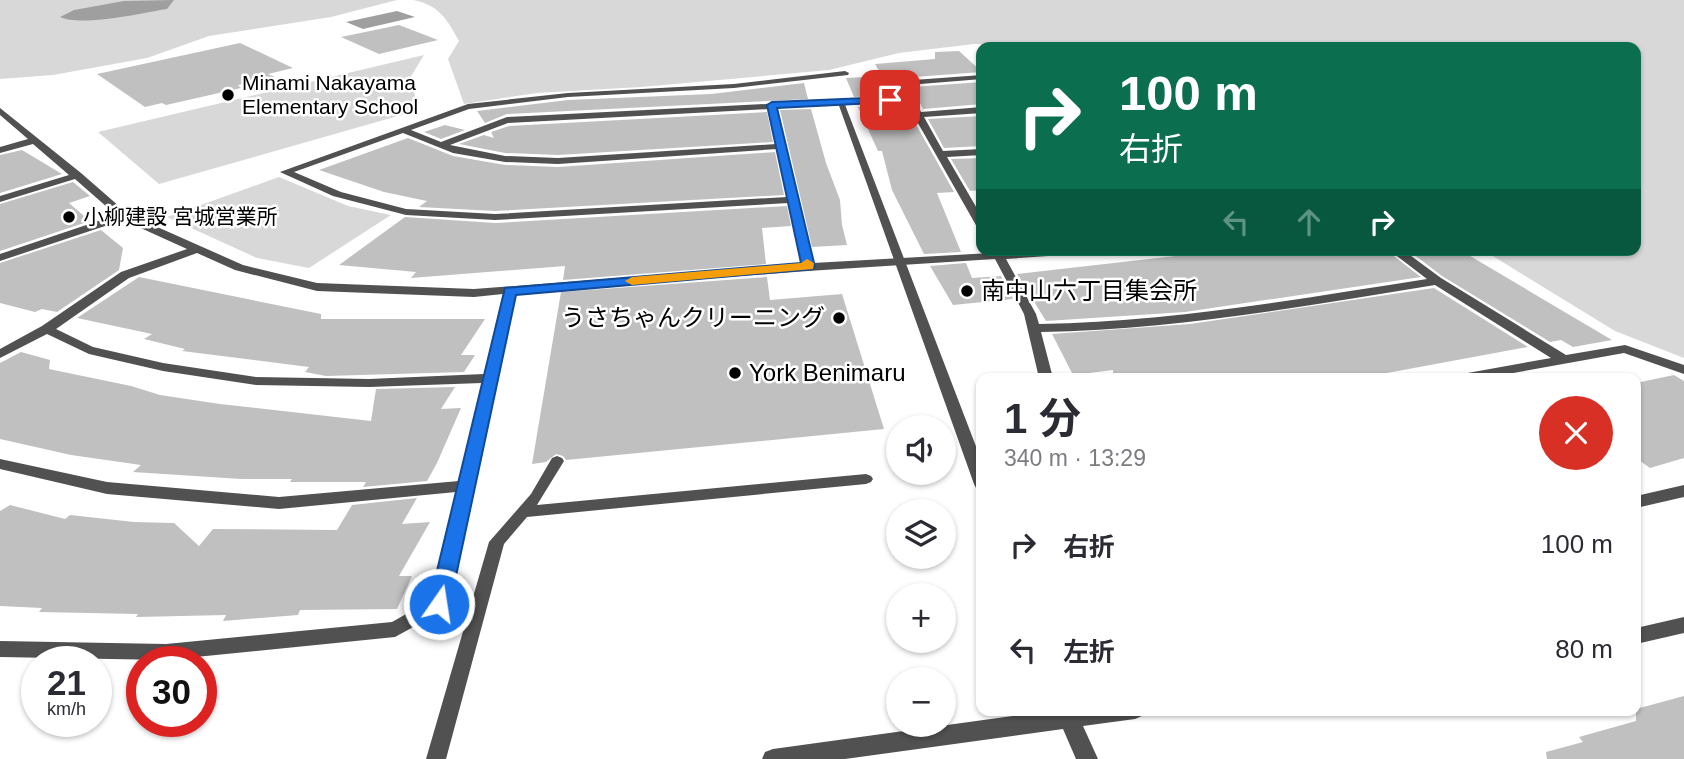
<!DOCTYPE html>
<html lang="ja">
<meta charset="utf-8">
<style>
body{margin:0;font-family:Helvetica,"Noto Sans JP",sans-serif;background:#f7f7f7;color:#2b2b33;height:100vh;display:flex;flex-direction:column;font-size:26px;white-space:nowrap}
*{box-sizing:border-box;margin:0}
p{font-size:23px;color:#7c7c81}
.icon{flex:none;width:38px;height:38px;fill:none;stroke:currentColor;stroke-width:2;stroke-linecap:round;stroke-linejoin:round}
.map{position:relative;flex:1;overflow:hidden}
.details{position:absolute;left:976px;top:373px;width:665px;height:343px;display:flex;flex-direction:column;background:#fff;border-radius:14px;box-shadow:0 2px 5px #0004}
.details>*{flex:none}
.top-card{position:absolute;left:976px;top:42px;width:665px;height:214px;border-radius:14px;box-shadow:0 2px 5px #0004;background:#0b6e4f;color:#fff;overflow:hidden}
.buttons{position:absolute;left:886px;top:415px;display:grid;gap:14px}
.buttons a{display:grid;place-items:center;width:70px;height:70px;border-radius:50%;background:#fff;box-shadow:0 2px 5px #0004;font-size:35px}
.speed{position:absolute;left:21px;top:646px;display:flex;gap:14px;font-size:35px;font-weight:700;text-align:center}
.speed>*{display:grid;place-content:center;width:91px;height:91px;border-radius:50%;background:#fff;box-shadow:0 2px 5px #0004;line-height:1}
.speed small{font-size:18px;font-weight:400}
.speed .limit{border:10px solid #d22;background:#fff;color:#111}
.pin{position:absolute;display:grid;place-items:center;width:60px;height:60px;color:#fff;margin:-30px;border-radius:14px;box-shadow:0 4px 10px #0006}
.me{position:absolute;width:77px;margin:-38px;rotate:13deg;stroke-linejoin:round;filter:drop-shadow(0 0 5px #0008)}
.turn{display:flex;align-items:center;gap:24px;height:147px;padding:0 28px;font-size:32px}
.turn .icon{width:91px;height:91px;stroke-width:2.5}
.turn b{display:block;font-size:49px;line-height:60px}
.lanes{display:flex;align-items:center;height:66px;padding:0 28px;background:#0003;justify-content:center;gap:35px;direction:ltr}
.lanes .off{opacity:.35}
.round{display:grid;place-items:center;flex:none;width:74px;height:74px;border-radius:37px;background:#f7f7f7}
.overview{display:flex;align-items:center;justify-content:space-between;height:119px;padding:0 28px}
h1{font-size:42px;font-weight:700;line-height:52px}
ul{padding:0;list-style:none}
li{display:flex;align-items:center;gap:21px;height:105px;padding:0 28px}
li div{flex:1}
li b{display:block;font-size:26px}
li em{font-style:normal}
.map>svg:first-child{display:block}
.green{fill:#d8d8d8}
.water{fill:#9f9f9f}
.building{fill:#c0c0c0}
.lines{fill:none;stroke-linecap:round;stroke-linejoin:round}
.service{fill:#515151;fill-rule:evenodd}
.minor{fill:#515151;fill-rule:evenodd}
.tertiary{fill:#515151;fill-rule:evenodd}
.route{fill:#1a73e8;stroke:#114b97;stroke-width:2}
.slow{fill:#f59e0b}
.poi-dot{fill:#000;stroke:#fff;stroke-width:2.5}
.labels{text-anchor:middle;stroke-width:5;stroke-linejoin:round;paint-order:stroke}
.far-poi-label{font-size:21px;fill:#000;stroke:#fff;text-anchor:start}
.poi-label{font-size:24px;fill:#000;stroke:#fff;text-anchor:start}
</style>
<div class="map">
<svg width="1684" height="759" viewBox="0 0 1684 759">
<rect width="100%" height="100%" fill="#fff"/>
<path class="green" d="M0,0H397L331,17L209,36L147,58L53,75L0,79Z
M413,0H1684V358L1615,331L1483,250H1636V47H1077L1025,43L974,44L899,53L829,70L641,87L537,93L464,104L448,59L459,41C447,19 439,5 413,0Z
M424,55L410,78L419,110L159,184L98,132Z
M279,177L348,206L391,215L309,268L257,258L167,217Z"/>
<path class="water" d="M174,0L167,9C142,13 81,27 60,17L74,10L124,1Z
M397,11L415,17L363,29L346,22Z"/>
<path class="building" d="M399,25L438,40L379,54L341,37Z
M240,43L293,68L268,74L275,77L238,85L241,88L166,105L162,103L145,107L97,74Z
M959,51L982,72L900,78L897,82L901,95L854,97L846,78L882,76L875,64L935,59V52Z
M982,82V104L923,109L912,87Z
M804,83L808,99L507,114L485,123L477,111L568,100L711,94Z
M905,105L954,192L937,193L961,252L924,254L892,190L882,151H878L858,107Z
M811,109L826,163L840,200L842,225L847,245L812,247L780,110Z
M767,112L773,142L558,155L505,153L459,144L484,135L494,138L491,132L509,126Z
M982,116V146L944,148L928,119Z
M445,125L465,130L441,139L424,132Z
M408,138L453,156L505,165L558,167L775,152L784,195L495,211L419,207L427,201L384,192L319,170Z
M22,150L62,174L0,193V155Z
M982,158V190L970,191L951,159Z
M73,182L90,196L69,203L90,221L0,251V204Z
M787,206L791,226L762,228L766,264L563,280L565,266L411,278L416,272L339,265L405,217L495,223Z
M101,230L123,248L119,270L57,312L42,309L35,312L0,303V263Z
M1228,250H1386L1421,277L1185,312L1046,321L1017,274Z
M1408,250H1460L1612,340L1573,347L1561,340L1550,342L1442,276Z
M966,263L972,278L1001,276L1013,299L953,305L930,266Z
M139,277L321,314V319H485L461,355H475L464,372L326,376L305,372L309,367L182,351L185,349L144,339L152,334L77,318Z
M767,277L770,300L842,294L884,429L566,460L563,456L556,454L546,462L532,464L561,292Z
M1434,288L1528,347L1360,378H1113V370L1073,375L1052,334L1190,324Z
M21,352L50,360L49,369L131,386L160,395L220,404L371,421L376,389L455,387L441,409L461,408L437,463L427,481L363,487L366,482H290L292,479H241L133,472L141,465L71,455L0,439V363Z
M1674,375L1684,381V458L1650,468L1636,458V383Z
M417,498L402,524L430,522L399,576H412L397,609L300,610L298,615L223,621L226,615L136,617L138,614L39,612L42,608L0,606V511L10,505L65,519L70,515L134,522L174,523L199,546L213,529L337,530L352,505Z
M1684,696V759H1547L1546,752L1583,742L1579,737L1636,721V709Z"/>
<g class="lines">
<path class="service" d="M557,456L562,458L564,461L537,505L866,474L871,476L873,479L871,482L866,484L527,517L504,544L446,759H426L489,542L531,494L552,458Z"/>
<path class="minor" d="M845,71L849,73L848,75L734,88L568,97L469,109L411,130L441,142L507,117L904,97L900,81L982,75V79L908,85L921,112L982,107V113L924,117L943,151L982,149V155L947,157L982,217V230L977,227L906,102L777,108L813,263L991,253V250H1097L1091,253L1006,259L1036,314L1039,324C1170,322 1298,299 1427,279L1389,250H1403L1441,278L1566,355L1625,345L1684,365V374L1624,353L1485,378H1455L1462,374L1551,358L1435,285C1304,306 1174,330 1041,332L1053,378H1039L1024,314L995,259L808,271L516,293L446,609L395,637L166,660L0,657V641L166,644L392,622L431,600L456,492L279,509L107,494L0,469V459L107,482L279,497L459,481L482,383L369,387L256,385L163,371L89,354L47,334L0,358V349L42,326L121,272L187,249L123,220L0,261V254L116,215L75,179L0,202V196L69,175L33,144L0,153V147L28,139L0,115V108L81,173L128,214L243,265L317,283L474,289L802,264L789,203L495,220L406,215L333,196L280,172L468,104L568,93L734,84ZM769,109L776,144L558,158L505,156L450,145L508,123ZM403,133L453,153L505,162L558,164L777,149L787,197L495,214L406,209L341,192L294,172ZM197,253L235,270L317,291L474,297L503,294L484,374L369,379L256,377L163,363L93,347L56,329L129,278Z
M1684,485V497L1636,508V496Z"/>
<path class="tertiary" d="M837,100L844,102L982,462V489L976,488L974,484Z
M1684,617V633L1636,644V628Z
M1056,710H1145L1142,716L1135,719L1083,726L1098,759H1076L1063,729L845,759H762L765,752L773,749Z"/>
</g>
<path class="route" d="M890,97L893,98V102L777,108L815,267L813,269L516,295L450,604L447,610L439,612L432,610L429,604L505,288L801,263L767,105L772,102Z"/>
<path class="slow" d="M807,259L814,263L813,269L632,285L625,281L632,277L801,263Z"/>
<g class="poi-dot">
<circle cx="228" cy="95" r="7"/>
<circle cx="69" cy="217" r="7"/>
<circle cx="967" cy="291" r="7"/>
<circle cx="839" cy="318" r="7"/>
<circle cx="735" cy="373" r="7"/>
</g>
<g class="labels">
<g class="far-poi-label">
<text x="242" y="90">Minami Nakayama<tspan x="242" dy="24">Elementary School</tspan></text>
<text x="83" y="224">小柳建設 宮城営業所</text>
</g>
<g class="poi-label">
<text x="981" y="299">南中山六丁目集会所</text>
<text x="825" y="326" text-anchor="end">うさちゃんクリーニング</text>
<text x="749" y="381">York Benimaru</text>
</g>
</g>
</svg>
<div class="buttons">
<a><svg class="icon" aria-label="sound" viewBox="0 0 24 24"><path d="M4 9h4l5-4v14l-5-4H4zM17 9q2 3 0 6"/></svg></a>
<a><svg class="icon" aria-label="layers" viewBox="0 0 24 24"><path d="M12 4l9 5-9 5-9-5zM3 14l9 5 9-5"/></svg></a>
<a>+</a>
<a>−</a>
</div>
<div class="speed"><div>21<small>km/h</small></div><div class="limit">30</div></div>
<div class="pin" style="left:890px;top:100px;background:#d93025"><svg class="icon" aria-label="arrive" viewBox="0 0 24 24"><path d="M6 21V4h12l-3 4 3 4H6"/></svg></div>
<svg class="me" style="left:439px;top:604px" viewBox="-20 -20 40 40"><circle r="17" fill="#1a73e8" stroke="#fff" stroke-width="3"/><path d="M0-11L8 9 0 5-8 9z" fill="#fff"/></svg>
<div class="top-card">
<div class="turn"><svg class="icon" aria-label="right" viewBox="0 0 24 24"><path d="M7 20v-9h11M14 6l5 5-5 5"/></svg><div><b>100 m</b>右折</div></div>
<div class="lanes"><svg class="icon off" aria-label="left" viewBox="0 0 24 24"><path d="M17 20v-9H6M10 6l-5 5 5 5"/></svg><svg class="icon off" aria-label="ahead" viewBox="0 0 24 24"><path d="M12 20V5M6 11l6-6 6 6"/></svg><svg class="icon" aria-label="right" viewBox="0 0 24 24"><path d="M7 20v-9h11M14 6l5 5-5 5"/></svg></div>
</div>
<section class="details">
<div class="overview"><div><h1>1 分</h1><p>340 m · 13:29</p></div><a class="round" style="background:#d93025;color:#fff"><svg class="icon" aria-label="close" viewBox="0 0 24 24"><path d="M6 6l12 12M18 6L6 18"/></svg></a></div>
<ul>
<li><svg class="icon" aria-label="right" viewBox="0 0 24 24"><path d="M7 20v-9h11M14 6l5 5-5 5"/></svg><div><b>右折</b></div><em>100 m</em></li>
<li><svg class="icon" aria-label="left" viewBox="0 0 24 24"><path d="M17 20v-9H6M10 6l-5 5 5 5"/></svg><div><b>左折</b></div><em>80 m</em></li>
</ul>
</section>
</div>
